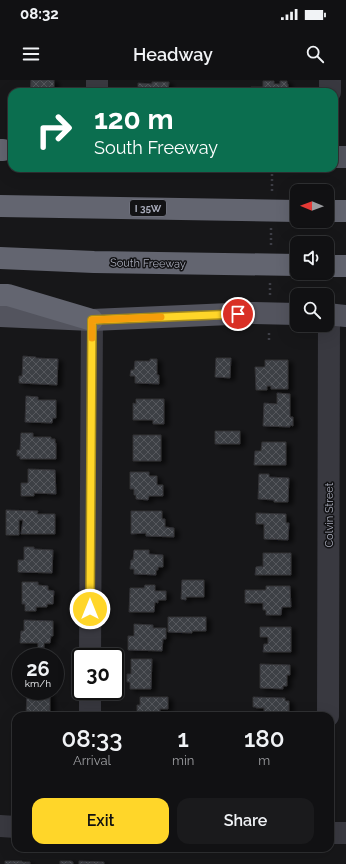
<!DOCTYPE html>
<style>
body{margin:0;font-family:Raleway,sans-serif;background:#1a1a1c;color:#f1f3f6;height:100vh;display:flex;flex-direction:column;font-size:15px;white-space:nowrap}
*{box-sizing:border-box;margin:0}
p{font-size:13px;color:#9c9da0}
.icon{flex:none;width:22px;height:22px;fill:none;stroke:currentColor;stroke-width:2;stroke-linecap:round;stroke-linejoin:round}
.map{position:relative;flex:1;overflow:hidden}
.details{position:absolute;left:12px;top:632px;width:322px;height:140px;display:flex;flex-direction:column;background:#111113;border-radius:12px;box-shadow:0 4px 16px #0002,0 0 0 1px #303133}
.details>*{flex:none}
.guide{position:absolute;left:8px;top:8px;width:330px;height:84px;border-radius:12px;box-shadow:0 4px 16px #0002,0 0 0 1px #303133;background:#0b6e4f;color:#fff;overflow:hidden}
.needle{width:26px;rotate:271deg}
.controls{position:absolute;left:290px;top:104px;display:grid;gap:8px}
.controls a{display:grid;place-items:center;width:44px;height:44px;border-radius:8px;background:#111113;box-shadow:0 4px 16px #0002,0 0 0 1px #303133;font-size:20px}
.speed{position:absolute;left:12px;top:568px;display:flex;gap:8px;font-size:20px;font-weight:700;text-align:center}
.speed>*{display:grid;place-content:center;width:52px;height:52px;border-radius:50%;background:#111113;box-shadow:0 4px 16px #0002,0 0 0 1px #303133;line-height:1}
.speed small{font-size:10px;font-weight:400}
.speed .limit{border:2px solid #111;border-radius:6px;background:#fff;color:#111}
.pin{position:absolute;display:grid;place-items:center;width:34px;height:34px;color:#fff;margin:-17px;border:2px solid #fff;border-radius:50%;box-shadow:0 1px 4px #0007}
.me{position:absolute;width:44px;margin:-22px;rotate:0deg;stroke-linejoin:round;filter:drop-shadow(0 0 3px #0008)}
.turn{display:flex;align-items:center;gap:14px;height:84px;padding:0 20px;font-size:18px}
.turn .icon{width:52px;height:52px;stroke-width:2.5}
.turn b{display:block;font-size:28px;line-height:34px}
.eta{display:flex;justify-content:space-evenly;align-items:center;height:68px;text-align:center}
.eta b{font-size:24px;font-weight:600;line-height:28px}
.action{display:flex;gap:8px;margin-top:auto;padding:8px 20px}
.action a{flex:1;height:46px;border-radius:12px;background:#ffd629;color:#111;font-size:16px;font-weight:600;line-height:46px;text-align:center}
.action a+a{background:#1a1a1c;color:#f1f3f6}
.status{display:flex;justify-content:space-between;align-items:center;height:28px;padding:0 20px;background:#111113;direction:ltr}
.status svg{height:11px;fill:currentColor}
header{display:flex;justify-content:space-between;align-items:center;height:52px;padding:0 20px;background:#111113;font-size:18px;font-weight:600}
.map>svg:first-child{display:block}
.building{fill:url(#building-cross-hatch);stroke:#313135;filter:url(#shadow)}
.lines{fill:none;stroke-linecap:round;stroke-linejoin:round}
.path{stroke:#3d3e46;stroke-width:2.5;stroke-dasharray:2 3;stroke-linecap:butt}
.minor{stroke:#393940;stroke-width:22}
.major{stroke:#53545e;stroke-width:22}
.highway{stroke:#636570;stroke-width:22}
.route-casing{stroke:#a68b1b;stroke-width:10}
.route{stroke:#ffd629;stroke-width:7}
.slow{stroke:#f59e0b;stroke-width:7}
.labels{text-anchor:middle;stroke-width:3;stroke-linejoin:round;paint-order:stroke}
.shield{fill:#121214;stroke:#7b7d88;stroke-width:1}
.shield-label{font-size:10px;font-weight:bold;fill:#a8abba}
.street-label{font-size:11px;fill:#a8abba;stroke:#121214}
</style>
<div class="status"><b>08:32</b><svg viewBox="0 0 49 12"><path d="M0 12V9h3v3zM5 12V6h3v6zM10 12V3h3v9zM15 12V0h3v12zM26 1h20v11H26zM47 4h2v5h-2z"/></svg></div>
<header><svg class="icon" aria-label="menu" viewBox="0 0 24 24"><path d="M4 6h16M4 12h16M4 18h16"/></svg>Headway<svg class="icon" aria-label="search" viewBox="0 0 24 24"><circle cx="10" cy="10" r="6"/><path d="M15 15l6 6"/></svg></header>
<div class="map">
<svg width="346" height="784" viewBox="0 0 346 784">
<defs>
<pattern id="building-cross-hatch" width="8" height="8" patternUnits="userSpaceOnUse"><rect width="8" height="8" fill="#3e3f44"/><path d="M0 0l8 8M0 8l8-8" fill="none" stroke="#57585d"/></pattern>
<filter id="shadow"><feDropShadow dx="4.5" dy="2.5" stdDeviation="2" flood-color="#0009"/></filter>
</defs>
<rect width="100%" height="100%" fill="#171719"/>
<path class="building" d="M31,0H54V11L58,12H30Z
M263,1H274V4H280V1H287V4H288V12H251V7H263Z
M152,2H169L168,12H138V3L152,4Z
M23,276L36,277V278L58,279L57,305L19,303V296H22Z
M216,278H231L230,298L215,297Z
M150,279H157V295H159V304L135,303V296H130L131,290H134L135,281H150Z
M265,280H288V309H271V306H267V310H256L255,287H265Z
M277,313L290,314V337H293V346L290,345V347L263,346L264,323L277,324Z
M26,316L38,317V320H56V338H53L52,343L25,342Z
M136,319H164V344H153V340H133V323L136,324Z
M215,351H240V364H215Z
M21,353H33V357H51V359H55V363H56V379H20V376H17V370H20Z
M133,355H161V381H133Z
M262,362H286V385H254L255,371H261Z
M28,389L55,390L56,414L34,413V416H21V403H28Z
M130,392H149V396H157V405H163V416H149L148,420L136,419V415H134V409H130Z
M259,394H269V397L289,398L288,422H274V420L258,419Z
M6,430L38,431L37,434H55V454H21L23,440H19V455H6Z
M131,431H162V439H165V447L174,448V457L146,456V453L131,454Z
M256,433L286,434V443H289L288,460L264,459V444H256Z
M24,467H34V469L53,470L52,493L18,492V480H24Z
M134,470H149V474L163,475V487H158V490H156V495L134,494V489H130L131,480H133Z
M263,473H291V495H255L256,487L262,486V487H263Z
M182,500H204V517H186V520L181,519Z
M22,502H38V505L48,506V510L54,511L53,524H47V527H36V531H25V524H22Z
M145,505H155V511H166V520H158V523L155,522L154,532H129L130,508H144Z
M266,506H290L291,527H282L281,535H266V530H263V523H245V510H266Z
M168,537H206V551H192V553L168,552Z
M24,540L53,541V556H51L50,563H44V568H38V563H20L21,551H24Z
M134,544L153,545V548H166V559H163L162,571L128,570V556H134Z
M260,547H291V572H263L264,564H268V557H260Z
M131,579H152L151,609H130V602H127V594H131Z
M260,584L290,585V595H287V606H283V609L260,608Z
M27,613H50V636H26Z
M140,617H168V629H160V636H131V632H137V625H140Z
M253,617L285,618V621H289V636H264V628H256V627H253Z
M5,781H22V782H30V784H5Z
M60,781H71L73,782V784H60Z
M79,781L104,782V784H79Z"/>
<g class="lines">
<path class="path" d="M272,111V88
M271,165V148
M270,215V202
M269,260V252"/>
<path class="minor" d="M97,12V0
M330,12V0
M90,577L92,240
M90,636V611
M328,636L329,234
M0,746L16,747
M330,753H346"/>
<path class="major" d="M334,77H346
M327,234L346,236
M0,236L92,240L253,233L297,234"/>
<path class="highway" d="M0,70H3
M0,126L297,131
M327,131H346
M0,178L94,182L297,185
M327,186H346
M0,215H8L92,240"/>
</g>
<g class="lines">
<g class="route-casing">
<path id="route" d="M90,529L92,240L238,234"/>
</g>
<use href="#route" class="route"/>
<path class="slow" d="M92,258V240L161,237"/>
</g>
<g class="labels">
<rect class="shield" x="130" y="120" width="36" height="16" rx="3"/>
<g class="shield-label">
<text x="148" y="132">I 35W</text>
</g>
<g class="street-label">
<text transform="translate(148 183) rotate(1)" y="4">South Freeway</text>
<text transform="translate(329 435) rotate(-90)" y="4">Colvin Street</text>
</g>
</g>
</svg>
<div class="controls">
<a><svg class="needle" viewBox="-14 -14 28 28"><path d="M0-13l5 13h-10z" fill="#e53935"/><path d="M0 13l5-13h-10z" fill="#9c9da0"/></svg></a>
<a><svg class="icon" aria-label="sound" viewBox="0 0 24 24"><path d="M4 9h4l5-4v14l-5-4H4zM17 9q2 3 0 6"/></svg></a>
<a><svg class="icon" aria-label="search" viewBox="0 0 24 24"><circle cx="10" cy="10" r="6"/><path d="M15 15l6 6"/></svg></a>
</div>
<div class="speed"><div>26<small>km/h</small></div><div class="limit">30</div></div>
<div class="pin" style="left:238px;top:234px;background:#d93025"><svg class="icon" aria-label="arrive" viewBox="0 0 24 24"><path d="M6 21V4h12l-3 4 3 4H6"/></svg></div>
<svg class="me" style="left:90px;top:529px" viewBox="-20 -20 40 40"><circle r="17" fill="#ffd629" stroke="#fff" stroke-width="3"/><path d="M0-11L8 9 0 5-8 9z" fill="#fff"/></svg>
<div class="guide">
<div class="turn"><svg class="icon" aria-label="right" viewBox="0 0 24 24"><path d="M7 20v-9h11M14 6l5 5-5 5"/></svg><div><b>120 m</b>South Freeway</div></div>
</div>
<section class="details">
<div class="eta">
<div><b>08:33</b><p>Arrival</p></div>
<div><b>1</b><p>min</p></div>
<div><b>180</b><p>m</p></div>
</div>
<div class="action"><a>Exit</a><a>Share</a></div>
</section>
</div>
